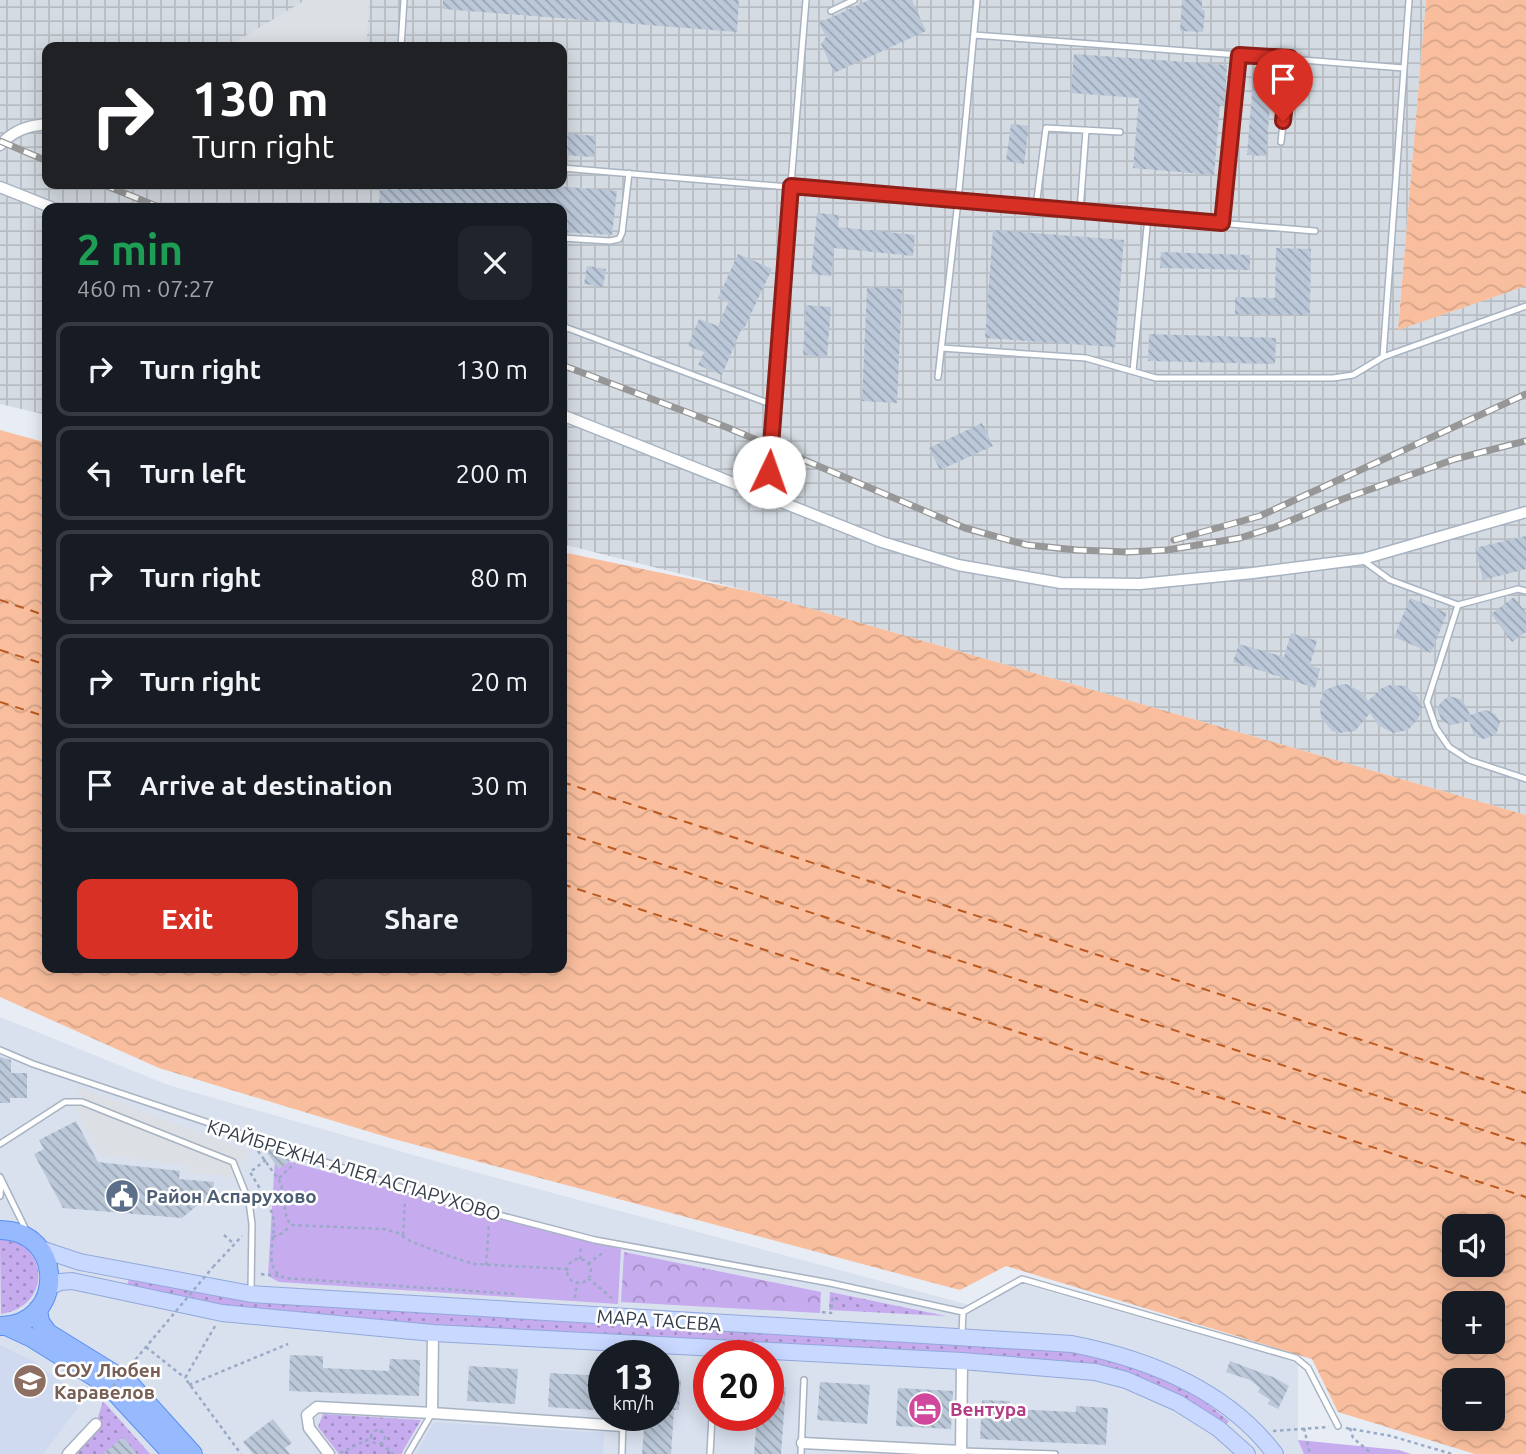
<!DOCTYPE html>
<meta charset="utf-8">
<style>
body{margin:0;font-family:Ubuntu,sans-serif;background:#20242c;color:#f1f3f6;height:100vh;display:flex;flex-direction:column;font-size:26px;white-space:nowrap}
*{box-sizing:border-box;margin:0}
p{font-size:23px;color:#9ea1a6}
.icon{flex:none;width:38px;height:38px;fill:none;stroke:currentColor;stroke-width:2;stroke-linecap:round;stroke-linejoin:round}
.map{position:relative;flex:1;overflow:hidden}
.panel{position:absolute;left:42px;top:203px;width:525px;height:770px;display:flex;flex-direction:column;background:#171b24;border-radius:14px;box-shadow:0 4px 18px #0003}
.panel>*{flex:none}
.hud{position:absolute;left:42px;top:42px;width:525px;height:147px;border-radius:14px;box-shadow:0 4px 18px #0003;background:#202124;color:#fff;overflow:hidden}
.buttons{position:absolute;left:1442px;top:1214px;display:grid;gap:14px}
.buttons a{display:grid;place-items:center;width:63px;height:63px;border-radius:14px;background:#171b24;box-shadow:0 4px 18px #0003;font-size:35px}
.speed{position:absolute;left:588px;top:1340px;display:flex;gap:14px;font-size:35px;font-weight:700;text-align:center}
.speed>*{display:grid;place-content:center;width:91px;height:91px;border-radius:50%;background:#171b24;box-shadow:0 4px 18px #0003;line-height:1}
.speed small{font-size:18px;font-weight:400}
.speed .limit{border:10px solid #d22;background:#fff;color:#111}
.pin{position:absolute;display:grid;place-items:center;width:60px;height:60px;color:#fff;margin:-72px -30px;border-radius:50% 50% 50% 0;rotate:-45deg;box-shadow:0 0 7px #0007}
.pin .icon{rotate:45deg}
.me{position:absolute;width:77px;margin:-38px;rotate:3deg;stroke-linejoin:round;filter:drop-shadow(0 0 5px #0008)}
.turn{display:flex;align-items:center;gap:24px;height:147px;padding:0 35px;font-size:32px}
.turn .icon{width:91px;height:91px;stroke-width:2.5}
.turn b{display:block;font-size:49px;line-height:60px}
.round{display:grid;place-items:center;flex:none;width:74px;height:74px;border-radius:14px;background:#20242c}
.overview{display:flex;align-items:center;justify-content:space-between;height:119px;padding:0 35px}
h1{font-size:42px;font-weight:700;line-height:52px;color:#1e9e55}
.action{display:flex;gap:14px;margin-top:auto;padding:14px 35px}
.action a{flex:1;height:80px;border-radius:14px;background:#d93025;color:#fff;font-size:28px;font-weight:700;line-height:80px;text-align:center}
.action a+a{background:#20242c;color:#f1f3f6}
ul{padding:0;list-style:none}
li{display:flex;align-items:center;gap:21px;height:94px;margin:0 14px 10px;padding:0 21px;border:4px solid #363941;border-radius:14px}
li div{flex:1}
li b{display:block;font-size:26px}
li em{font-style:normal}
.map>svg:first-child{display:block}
.residential{fill:#d9e0ee;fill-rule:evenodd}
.industrial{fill:url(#industrial-grid);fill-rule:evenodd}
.education{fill:#cfdaf0}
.grass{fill:url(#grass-dots)}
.forest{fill:url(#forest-crowns)}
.green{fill:#c6abee}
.parking{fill:#dcdfe3}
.water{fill:url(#water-waves);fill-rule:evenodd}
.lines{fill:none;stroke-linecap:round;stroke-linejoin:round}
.ferry{stroke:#ba5920;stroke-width:2;stroke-dasharray:9 7;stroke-linecap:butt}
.building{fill:url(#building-back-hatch)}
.lane-casing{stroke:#a8b3c2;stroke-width:8}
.street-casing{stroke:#a8b3c2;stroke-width:13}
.secondary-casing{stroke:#92a9da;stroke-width:18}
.primary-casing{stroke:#598ef2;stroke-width:20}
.path{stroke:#98aac6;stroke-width:2.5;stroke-dasharray:3.5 3.5;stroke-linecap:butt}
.lane{stroke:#fff;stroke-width:5}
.street{stroke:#fff;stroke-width:10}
.secondary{stroke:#c8d8ff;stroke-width:16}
.primary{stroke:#97baff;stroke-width:18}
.rail-casing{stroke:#979797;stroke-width:7}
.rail{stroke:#fff;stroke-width:4.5;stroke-dasharray:13;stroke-linecap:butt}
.path-bridge{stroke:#98aac6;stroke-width:2.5;stroke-dasharray:3.5 3.5;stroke-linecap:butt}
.route-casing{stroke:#8d1f18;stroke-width:18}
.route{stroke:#d93025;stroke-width:12}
.labels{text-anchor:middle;stroke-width:5;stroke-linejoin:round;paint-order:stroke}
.street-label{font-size:19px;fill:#353e4a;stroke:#fff}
.service-label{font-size:19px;font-weight:bold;fill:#4e5e75;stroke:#fff;text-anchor:start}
.education-label{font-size:19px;font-weight:bold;fill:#785e54;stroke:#fff;text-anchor:start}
.hotel-label{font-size:19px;font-weight:bold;fill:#b23c85;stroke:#fff;text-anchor:start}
</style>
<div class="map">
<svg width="1526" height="1454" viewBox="0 0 1526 1454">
<defs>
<pattern id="industrial-grid" width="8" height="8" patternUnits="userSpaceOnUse" patternTransform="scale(1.75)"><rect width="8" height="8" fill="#d5dbe2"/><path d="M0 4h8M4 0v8" fill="none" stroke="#b7bdc3"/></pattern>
<pattern id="grass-dots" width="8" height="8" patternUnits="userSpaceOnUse" patternTransform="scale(1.75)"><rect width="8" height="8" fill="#c6abee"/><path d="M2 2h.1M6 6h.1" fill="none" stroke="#a28dc3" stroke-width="1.8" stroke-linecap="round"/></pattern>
<pattern id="forest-crowns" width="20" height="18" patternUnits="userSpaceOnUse" patternTransform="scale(1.75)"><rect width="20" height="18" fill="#c6abee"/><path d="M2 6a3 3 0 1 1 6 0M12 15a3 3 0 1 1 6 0" fill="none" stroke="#a28dc3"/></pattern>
<pattern id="water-waves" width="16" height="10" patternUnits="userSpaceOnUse" patternTransform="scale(1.75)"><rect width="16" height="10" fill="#f9be9d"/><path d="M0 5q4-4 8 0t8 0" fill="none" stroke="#d6a489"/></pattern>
<pattern id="building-back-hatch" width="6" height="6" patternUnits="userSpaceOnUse" patternTransform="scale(1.75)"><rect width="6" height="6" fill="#bbc8d9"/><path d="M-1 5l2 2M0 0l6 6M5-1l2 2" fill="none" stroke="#99a4b2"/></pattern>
</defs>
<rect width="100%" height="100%" fill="#e7ecf5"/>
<path class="residential" d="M0,1017L168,1085L445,1164L973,1306L1019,1283L1298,1363V1440L1304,1454H0ZM604,1356H663V1416H604ZM709,1356H768V1416H709Z"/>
<path class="industrial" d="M0,0H1426L1398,329L1526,286V815L757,593L562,544V208H47V415L0,404ZM47,47H562V184H47Z"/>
<path class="education" d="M0,1345L35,1362L84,1400L43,1454H0Z
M434,1422L604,1433L603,1454H416Z"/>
<path class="grass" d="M0,1240C48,1240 54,1306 1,1314Z
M130,1272L229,1291L962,1338L1100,1355L1132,1365L1196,1395L1229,1421L1226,1425L1126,1380L256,1317L126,1292Z
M830,1292L946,1316L829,1310Z
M103,1401L150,1454H68L96,1424Z
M323,1414L421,1420L401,1454H339L318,1427Z"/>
<path class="forest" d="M624,1252L821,1292L820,1313L621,1302Z"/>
<path class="green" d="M275,1158L621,1249L618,1304L279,1282L268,1276Z
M1298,1440L1399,1450L1411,1454H1304Z"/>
<path class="parking" d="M305,0H370L366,47H227Z
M79,1087L250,1152L230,1178L221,1175L189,1173L187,1165L100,1155L75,1108Z"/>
<path class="water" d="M1426,0H1526V286L1398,330Z
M0,430L47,443V968H562V552L757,593L1526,815V1454H1475L1338,1412L1312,1359L1006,1266L960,1290L390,1138L159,1068L0,997ZM1454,1227H1493V1265H1454ZM1454,1304H1493V1342H1454ZM1454,1381H1493V1419H1454Z"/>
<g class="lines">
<path class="ferry" d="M0,600L47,616
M0,650L47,665
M0,702L47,717
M562,782L1526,1093
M562,832L1526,1144
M562,884L1526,1197"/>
</g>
<path class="building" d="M443,0H739L737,32L443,9Z
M869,0H912L926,31L834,73L821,44L826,37L819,23Z
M1182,0H1202V10H1205L1203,32L1180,31Z
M1074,54L1227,65L1224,104H1220L1214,175L1133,168L1139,98L1071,93Z
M1254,68L1273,70L1266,156L1247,155Z
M1011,124L1029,126L1024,164L1006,161Z
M562,133L596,136L594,157L562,155Z
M380,184H442L491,188V184H531L617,191L612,235L562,232V208H469L410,205V208H379Z
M817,213L839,215L838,227L915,235L913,256L834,248L831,276L811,274Z
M993,230L1124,240L1115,347L985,338Z
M1276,248L1311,249L1310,315L1235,314V297L1275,298Z
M1161,252L1250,255V270L1160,268Z
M738,254L772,269L743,331L741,330L722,375L698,365L704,352L688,346L699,319L718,326L728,303L718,298Z
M587,266L606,269L603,287L584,284Z
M867,287L902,289L897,403L862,401Z
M806,305L831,307L827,357L803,355Z
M1149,334L1276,338L1275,364L1148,361Z
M982,423L993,446L940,470L929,448Z
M1526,536V569L1483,580L1475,548Z
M1514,597L1526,613V632L1512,642L1491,614Z
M1410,598L1447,613L1431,653L1394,637Z
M1291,633L1317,641L1310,665L1320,669L1315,688L1233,662L1239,644L1284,657Z
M1346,684L1360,691L1368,701L1382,688L1390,685L1406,686L1418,697L1422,708L1418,719L1408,730L1393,733L1378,725L1370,713L1355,731L1340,733L1332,731L1321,718L1320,702L1325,690L1338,685Z
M1449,696L1463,700L1470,715L1486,710L1495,714L1500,722L1496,735L1483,739L1474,735L1469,721L1451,725L1442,721L1437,709L1441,702Z
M0,1057L11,1060V1073H27V1098H10V1103H0Z
M76,1121L98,1162L180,1171L179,1179L214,1182L212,1204L200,1203L182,1218L63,1208L34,1154L44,1149L39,1140Z
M262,1146L295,1157L279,1169Z
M290,1355L323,1356V1368L389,1371L390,1359L420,1360L419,1396L289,1391Z
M1230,1361L1273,1377L1289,1386L1278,1409L1268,1404L1270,1400L1258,1392L1260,1388L1250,1380L1226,1372Z
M469,1366L518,1369L515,1404L467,1401Z
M550,1373L604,1376V1397L595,1396L594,1410L548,1407Z
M663,1379L681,1380L679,1410H674L671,1454H642L645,1416H663Z
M820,1382L870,1385L867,1424L817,1420Z
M768,1386L786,1387L781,1454H754L757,1416H768Z
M898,1388L953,1391L951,1429L896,1426Z
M982,1400L1010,1401V1409L1076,1412V1406L1108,1408L1106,1445L980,1439Z
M273,1419L292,1443L285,1448L290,1454H253L243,1442Z
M123,1437L137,1454H103Z"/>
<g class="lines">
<g class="lane-casing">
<path id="lane" d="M831,11L854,0
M974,35L1239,55L1221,223
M401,47L404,0
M1239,55L1404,68
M1281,142L1290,58
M562,168L1315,231
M1036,207L1046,128L1120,132
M1080,211L1086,130
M562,238L610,241L619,239L622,233L629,173
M562,326L773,405
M941,348L1086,358L1156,378H1333L1353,375L1383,357L1526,306
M1383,357L1409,0
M1133,371L1148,217
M938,377L958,201L977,0
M768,496L773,405L806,0
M1364,561L1390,580L1458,605L1518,589L1526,591
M1458,605L1427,702L1436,728L1449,747L1469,760L1526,779
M0,1050L33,1064L433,1198L595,1240L830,1283L963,1312
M0,1144L65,1102H82L233,1162L249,1202L252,1224L251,1290
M0,1177L26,1230
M0,1196L1,1183
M963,1312L1022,1279L1296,1358L1308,1368L1338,1426
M962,1333L963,1312
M626,1356V1345
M961,1451L1055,1454
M408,1454L432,1413
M622,1454L623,1416
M710,1454L712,1416
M801,1454L804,1380"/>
</g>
<g class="street-casing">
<path id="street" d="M0,145C14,130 27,126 47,124
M0,187L53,208
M562,415L882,542L958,565L1061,583L1140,584L1253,573L1363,559L1526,512
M432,1413L623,1426
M802,1443L961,1451
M68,1454L96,1424
M329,1454L309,1428L307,1415L317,1407L432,1413L433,1333
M961,1454L962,1361"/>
</g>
<g class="secondary-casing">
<path id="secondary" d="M41,1249L80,1262L251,1294L1072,1344C1148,1359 1227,1390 1275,1454
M49,1287L60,1282L72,1281L222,1313L433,1333L962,1361L1095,1372L1126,1380L1178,1403L1219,1429L1247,1454"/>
</g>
<g class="primary-casing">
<path id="primary" d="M0,1230C66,1231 65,1325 1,1326
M38,1309L40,1322L48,1333L129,1383L193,1454
M6,1326L32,1338L109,1386L172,1454"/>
</g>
<path class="path" d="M258,1151L281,1183L286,1215L290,1225L384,1229L398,1233L410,1241L449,1256L474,1264L567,1269
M266,1160L250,1172C258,1186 269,1201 273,1217C278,1236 260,1268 285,1278L515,1294
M279,1178L295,1163
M224,1235L234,1244
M403,1235L405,1200
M273,1237L283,1233L290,1226
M580,1259L581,1245
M567 1271a12 12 0 1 1 24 0a12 12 0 1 1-24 0Z
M588,1264L605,1251
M486,1265L489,1224
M213,1267L242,1236
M261,1274L279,1276
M588,1278L614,1300
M575,1298L577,1282
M822,1312L831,1313L833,1294
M215,1326L185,1378L241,1454
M146,1347L185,1378
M189,1385L288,1344
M1304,1428L1310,1454
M1346,1428L1391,1436L1452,1454
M1350,1428L1353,1438L1372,1454
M371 1437a7 7 0 1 1 14 0a7 7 0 1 1-14 0Z
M1273,1431L1329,1427
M381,1443L393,1454
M340,1453L371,1438"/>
<use href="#lane" class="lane"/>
<use href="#street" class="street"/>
<use href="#secondary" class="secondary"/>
<use href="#primary" class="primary"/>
<g class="rail-casing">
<path id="rail" d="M0,141L47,161
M102,184L161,208
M562,365L726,427L965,528L1027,545L1077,550L1127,552L1167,550L1240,538L1275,527L1343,499L1455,459L1526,441
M1174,540L1260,516L1526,394"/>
</g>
<use href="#rail" class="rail"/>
<path class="path-bridge" d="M104,1397L213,1267"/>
</g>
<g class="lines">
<g class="route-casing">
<path id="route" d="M769,472L791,186L1222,223L1239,55L1290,58L1283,121"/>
</g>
<use href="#route" class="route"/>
</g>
<defs>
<g id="civic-disc" transform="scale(1.75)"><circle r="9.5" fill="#5c6f8a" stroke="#fff"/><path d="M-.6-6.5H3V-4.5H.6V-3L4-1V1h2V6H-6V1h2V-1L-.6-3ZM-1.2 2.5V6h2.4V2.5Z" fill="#fff"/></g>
<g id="school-disc" transform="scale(1.75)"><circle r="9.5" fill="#8d6e63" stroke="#fff"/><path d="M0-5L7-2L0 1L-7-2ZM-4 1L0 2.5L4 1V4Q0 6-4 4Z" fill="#fff"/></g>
<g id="hotel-disc" transform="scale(1.75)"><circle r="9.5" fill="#d1479c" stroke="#fff"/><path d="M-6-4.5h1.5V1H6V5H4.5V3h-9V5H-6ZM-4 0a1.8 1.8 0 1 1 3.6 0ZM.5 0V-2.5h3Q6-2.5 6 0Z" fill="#fff"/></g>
</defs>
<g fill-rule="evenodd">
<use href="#civic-disc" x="122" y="1196"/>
<use href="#school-disc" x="30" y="1381"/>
<use href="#hotel-disc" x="925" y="1409"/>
</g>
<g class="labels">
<g class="street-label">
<text transform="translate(354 1170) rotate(17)" y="7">КРАЙБРЕЖНА АЛЕЯ АСПАРУХОВО</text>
<text transform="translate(659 1320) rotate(4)" y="7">МАРА ТАСЕВА</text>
</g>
<g class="service-label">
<text x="146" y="1203">Район Аспарухово</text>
</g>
<g class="education-label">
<text x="54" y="1377">СОУ Любен<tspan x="54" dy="22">Каравелов</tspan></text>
</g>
<g class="hotel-label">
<text x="950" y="1416">Вентура</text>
</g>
</g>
</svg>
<div class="buttons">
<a><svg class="icon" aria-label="sound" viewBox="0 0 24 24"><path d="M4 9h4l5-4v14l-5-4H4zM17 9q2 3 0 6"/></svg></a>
<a>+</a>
<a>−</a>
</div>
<div class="speed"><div>13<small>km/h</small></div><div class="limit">20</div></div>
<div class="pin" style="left:1283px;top:121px;background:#d93025"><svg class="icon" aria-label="arrive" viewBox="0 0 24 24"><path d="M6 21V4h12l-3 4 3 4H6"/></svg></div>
<svg class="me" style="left:769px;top:472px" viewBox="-20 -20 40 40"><circle r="19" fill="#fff"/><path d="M0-13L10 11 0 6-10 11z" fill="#d93025"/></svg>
<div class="hud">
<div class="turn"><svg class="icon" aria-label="right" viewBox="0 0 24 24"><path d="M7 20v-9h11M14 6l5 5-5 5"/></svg><div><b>130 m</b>Turn right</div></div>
</div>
<section class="panel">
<div class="overview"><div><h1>2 min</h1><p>460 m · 07:27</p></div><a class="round"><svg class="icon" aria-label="close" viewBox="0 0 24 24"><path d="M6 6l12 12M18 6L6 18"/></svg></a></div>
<ul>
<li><svg class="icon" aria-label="right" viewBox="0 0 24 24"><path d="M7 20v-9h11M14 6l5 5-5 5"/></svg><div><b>Turn right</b></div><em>130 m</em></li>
<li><svg class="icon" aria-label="left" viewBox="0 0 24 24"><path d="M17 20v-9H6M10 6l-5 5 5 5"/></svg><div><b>Turn left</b></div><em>200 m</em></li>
<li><svg class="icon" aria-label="right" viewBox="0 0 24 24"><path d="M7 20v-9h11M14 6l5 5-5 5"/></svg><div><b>Turn right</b></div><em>80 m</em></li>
<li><svg class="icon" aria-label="right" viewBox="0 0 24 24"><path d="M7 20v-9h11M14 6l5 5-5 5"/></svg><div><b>Turn right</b></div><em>20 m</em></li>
<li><svg class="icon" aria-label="arrive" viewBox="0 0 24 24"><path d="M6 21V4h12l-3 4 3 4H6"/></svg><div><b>Arrive at destination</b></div><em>30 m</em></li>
</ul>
<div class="action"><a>Exit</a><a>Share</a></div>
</section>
</div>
